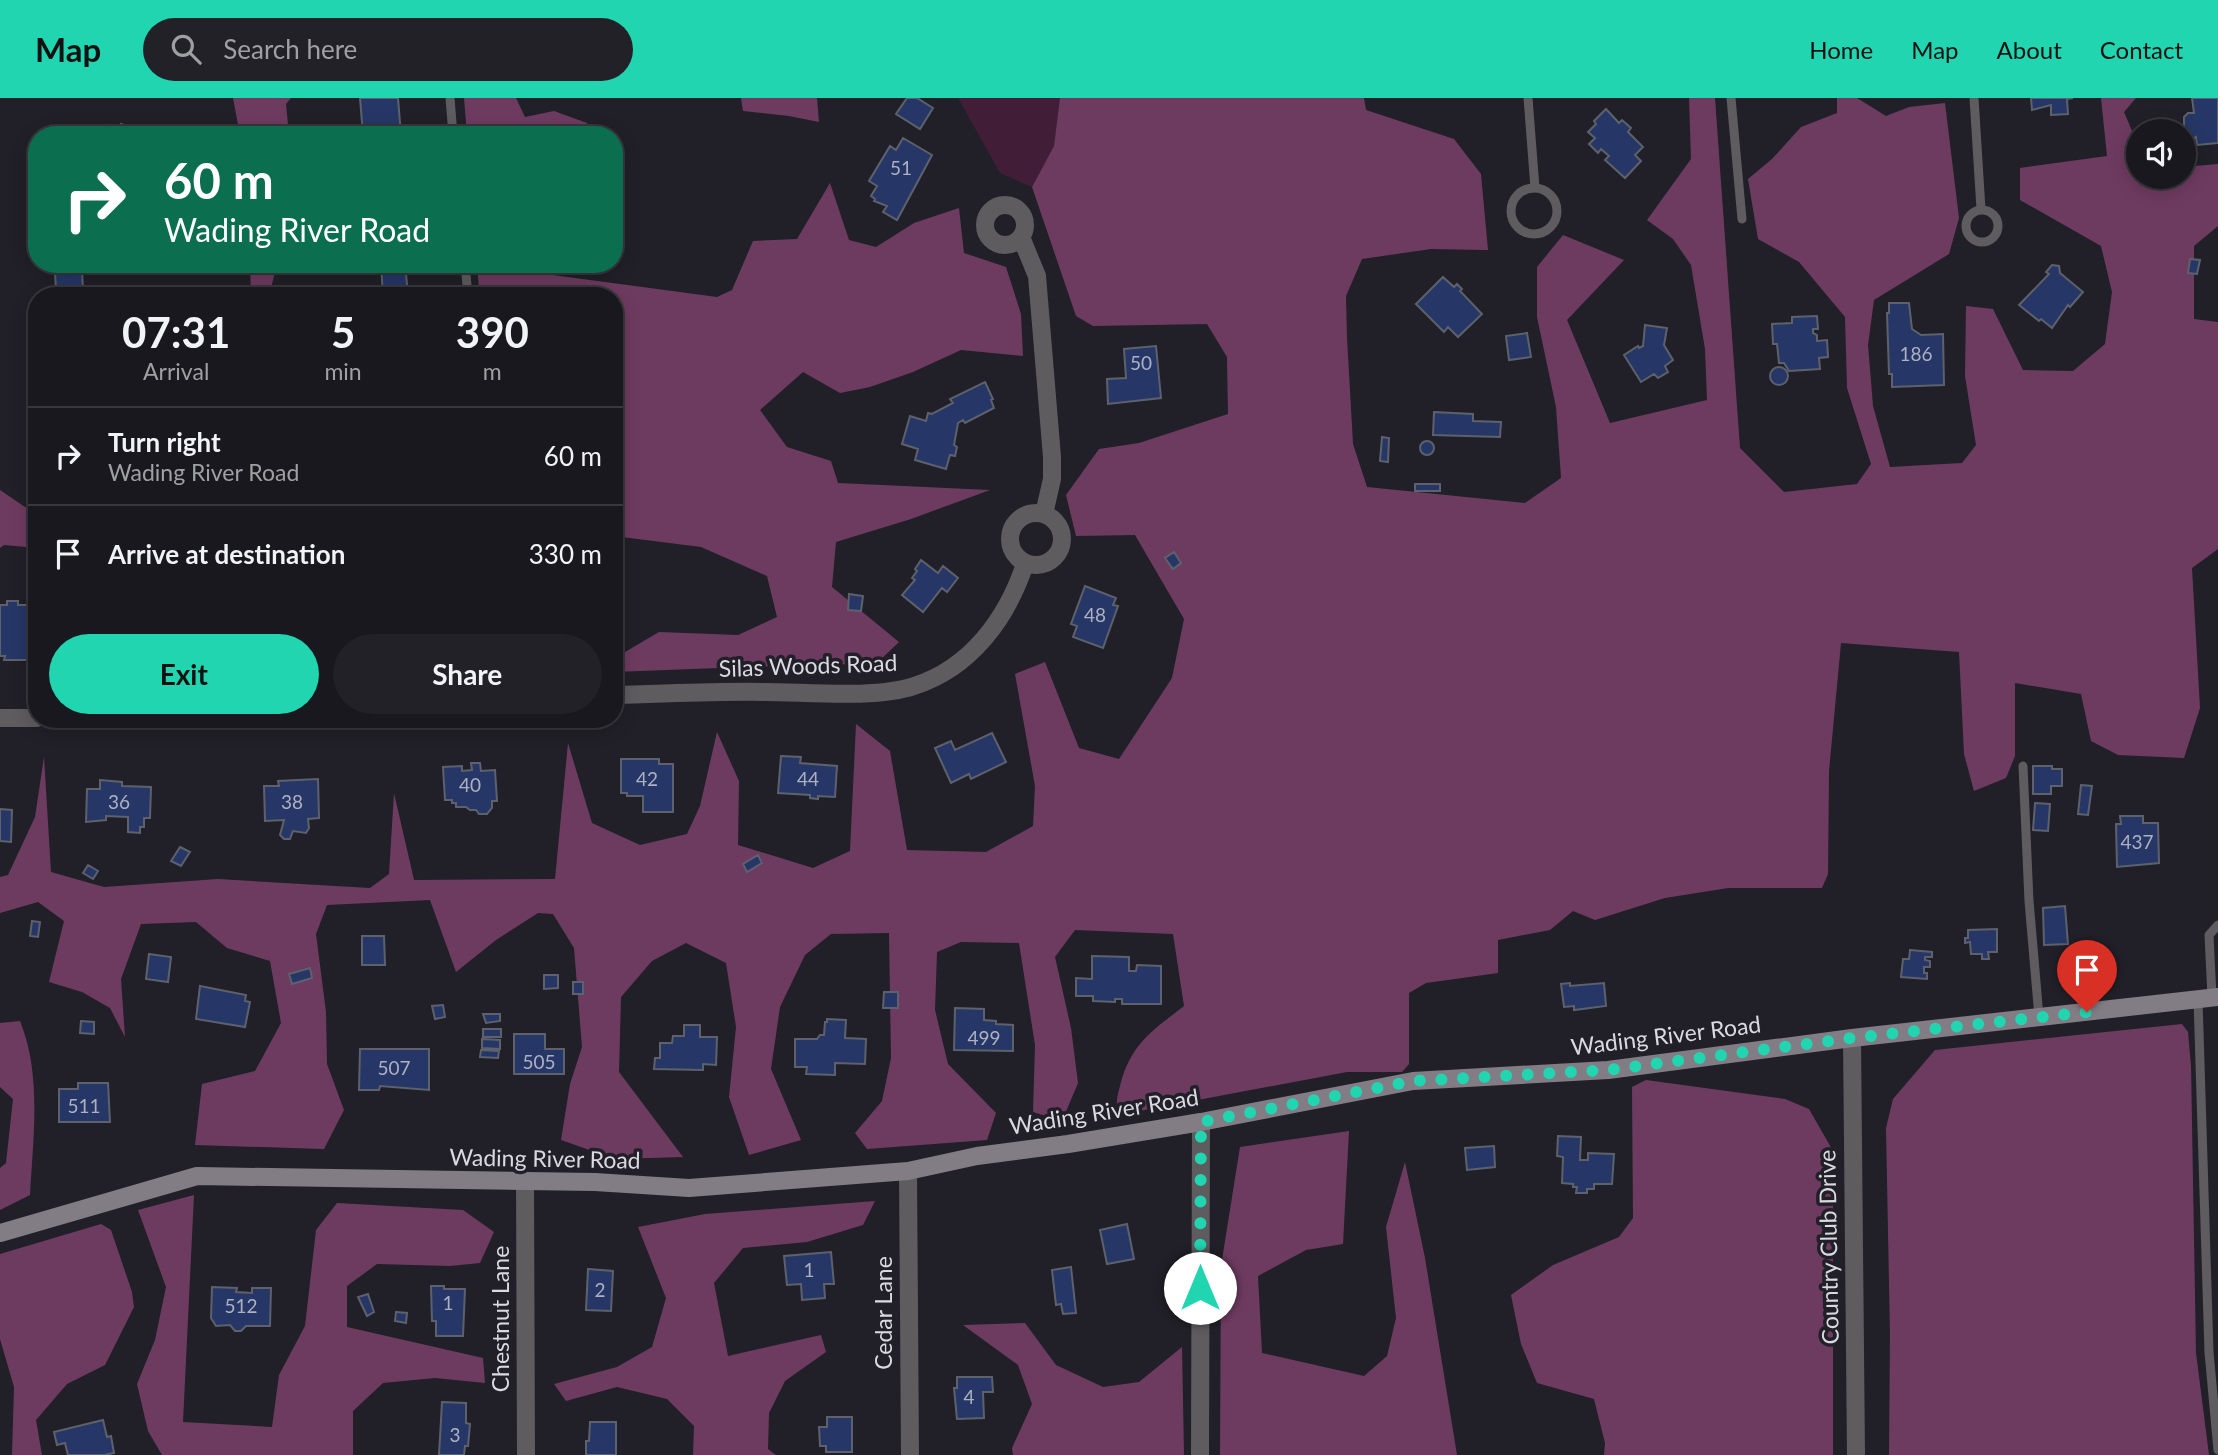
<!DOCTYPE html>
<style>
body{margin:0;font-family:Lato,sans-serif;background:#222127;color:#f1f3f6;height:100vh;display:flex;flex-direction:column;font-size:26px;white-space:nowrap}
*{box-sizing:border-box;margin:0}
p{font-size:23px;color:#9fa0a4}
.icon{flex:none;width:38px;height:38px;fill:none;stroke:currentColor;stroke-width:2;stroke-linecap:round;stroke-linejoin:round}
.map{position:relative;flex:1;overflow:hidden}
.drawer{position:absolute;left:28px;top:189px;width:595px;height:441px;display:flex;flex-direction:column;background:#19181e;border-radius:28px;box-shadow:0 4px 18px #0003,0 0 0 2px #37373c}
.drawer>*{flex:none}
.guide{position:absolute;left:28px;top:28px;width:595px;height:147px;border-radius:28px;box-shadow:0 4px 18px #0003,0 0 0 2px #37373c;background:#0b6e4f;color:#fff;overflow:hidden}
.controls{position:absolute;left:2126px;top:21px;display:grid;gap:14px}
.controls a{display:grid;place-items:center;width:70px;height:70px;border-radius:50%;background:#19181e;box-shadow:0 4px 18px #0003,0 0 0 2px #37373c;font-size:35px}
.pin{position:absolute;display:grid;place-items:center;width:60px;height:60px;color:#fff;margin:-72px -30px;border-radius:50% 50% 50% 0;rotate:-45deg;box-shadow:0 0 7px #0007}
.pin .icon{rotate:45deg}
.me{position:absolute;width:77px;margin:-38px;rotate:0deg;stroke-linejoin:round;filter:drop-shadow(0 0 5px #0008)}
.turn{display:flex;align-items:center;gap:24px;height:147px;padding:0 21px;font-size:32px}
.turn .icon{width:91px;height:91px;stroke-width:2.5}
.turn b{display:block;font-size:49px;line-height:60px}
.eta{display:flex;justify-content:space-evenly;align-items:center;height:119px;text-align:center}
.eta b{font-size:42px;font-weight:700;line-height:49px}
.button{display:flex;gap:14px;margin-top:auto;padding:14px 21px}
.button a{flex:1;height:80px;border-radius:42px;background:#20d5b0;color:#111;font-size:28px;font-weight:700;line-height:80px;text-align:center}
.button a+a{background:#222127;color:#f1f3f6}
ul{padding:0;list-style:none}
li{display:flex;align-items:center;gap:21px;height:98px;padding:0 21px;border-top:2px solid #37373c}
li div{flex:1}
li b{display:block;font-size:26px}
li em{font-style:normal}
header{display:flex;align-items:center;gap:42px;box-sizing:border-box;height:98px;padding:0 35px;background:#20d5b0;color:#111}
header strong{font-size:33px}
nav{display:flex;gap:38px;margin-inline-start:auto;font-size:24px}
.search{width:490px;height:63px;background:#222127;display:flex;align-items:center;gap:18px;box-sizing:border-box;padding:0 24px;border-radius:38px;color:#9fa0a4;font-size:26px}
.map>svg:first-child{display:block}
.green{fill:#411d38}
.forest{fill:#6e3b60}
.building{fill:#263767;stroke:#5d616b;stroke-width:2}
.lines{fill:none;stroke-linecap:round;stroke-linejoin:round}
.service{stroke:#5f5c60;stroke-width:9}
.minor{stroke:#5f5c60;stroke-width:18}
.secondary{stroke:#827d84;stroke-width:18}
.route{stroke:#20d5b0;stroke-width:12;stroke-dasharray:0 21.6}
.labels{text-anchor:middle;stroke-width:7;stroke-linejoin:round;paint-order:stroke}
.number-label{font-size:19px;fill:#adb0c1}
.street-label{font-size:23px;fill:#dad9df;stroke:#212028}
</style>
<header>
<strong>Map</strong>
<div class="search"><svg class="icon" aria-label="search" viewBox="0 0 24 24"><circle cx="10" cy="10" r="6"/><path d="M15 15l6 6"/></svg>Search here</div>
<nav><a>Home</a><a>Map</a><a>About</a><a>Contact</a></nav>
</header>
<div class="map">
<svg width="2218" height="1357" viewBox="0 0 2218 1357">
<rect width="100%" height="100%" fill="#212028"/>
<path class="green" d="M958,0H1060L1054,48L1032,89L1000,75Z"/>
<path class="forest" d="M233,0H291L286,6L289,37H240Z
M464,0H516L525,19L554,13L587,25L589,37H467Z
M741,0H817L819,24L789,18L743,13Z
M1060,0H1364L1366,12L1454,41L1481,76L1488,152L1431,151L1362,161L1346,198L1347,240L1353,346L1367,389L1525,405L1561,380L1556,309L1537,219V169L1563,137L1624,162L1567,222L1610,325L1707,302L1705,251L1691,167L1673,141L1647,122L1691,61L1689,0H1715L1740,350L1784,394L1857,386L1871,366L1847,290L1845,219L1799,164L1758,141L1748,81L1772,61L1801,29L1837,15V0H1857L1886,18L1909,9L1945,5L1959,120L1949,156L1874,202L1868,247L1873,308L1890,369L1962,365L1976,347L1965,278L1966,208L1993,211L2023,272L2073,273L2105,246L2112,194L2101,148L2020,102V70L2107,58L2101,0H2136L2124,14L2138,47V79H2184V69L2218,66V128L2194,148V221L2218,224V451L2192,470L2200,610L2184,660L2118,657L2091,643L2081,596L2015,585V658L2006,680L1974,693L1964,656L1959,554L1841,545L1829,673L1828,776L1822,790H1728L1665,800L1595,822L1573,813L1550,832L1498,842V875L1426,885L1409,895V966L1402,974H1347L1118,1017C1115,1004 1118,996 1121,984C1132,945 1153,932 1184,908L1173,836L1075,832L1055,859L1071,930L1078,985L1062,1023L1033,1014L1035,947L1019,845L961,844L937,854L935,912L948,966L996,1015L987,1042L867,1051L855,1035L882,1003L891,960L889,835L831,836L805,857L780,909L771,971L801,1042L749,1057L729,999L736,929L726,865L686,845L652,863L621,899L619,974L683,1059L615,1061L561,1042L570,986L582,949L574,850L553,816L538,815L496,842L456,874L430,802L327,807L316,836L326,914L327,966L344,1012L324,1051L195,1047L202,986L255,973L281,925L270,863L227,850L196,824L141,826L121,881L125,939L110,910L82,894L49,884L64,823L38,804L0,815V779L8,777L35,719L44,659L51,774L104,789L218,781L370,790L389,776L394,695L414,782L555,781L568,645L592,725L640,747L687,736L700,708L717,634L739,683L738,747L813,770L850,753L856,626L890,653L907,752L986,754L1033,728L1035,688L1015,576L1045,564L1079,650L1119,661L1172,580L1184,521L1135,437L1076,438L1066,397L1099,351L1139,345L1228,316L1227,259L1207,226L1093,228L1076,218L1032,89L1054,48Z
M830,85L849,142L876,149L914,125L959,110L964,155L1006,169L1021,216L1023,258L961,252L913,274L870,289L840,295L803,274L760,312L787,349L831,363L838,385L990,392L911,421L836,444L832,489L899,544L875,567L825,566L614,574V568L620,557L659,534L738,537L777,519L767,478L701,449L614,438V198H477L479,191L477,166H542L545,176L717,199L732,192L753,143L797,141Z
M250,166H277L269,198H251Z
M0,392L25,409H37V450L4,447L0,450Z
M20,923C42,977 33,1040 30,1097L0,1112V1070L6,1065L13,1001L0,989V925Z
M2182,926L2188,934L2191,968L2196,1255L2209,1357H1889L1890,1236L1886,1030L1893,1001L1935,952Z
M1646,982L1785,1001L1809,1011L1833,1053V1357H1604L1605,1345L1594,1301L1537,1285L1521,1246L1511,1197L1553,1167L1619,1139L1633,1120L1632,989Z
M1349,1033L1343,1146L1306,1152L1258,1178L1262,1255L1364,1278L1387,1258L1396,1220L1386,1129L1405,1064L1425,1160L1457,1357H1220L1221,1168L1240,1049Z
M194,1097L183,1324L272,1329L279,1277L305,1228L316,1132L337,1105L463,1112L494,1134L480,1165L450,1168L377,1166L347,1188V1229L483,1260L485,1285L435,1280L383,1285L353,1313V1357H162L148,1333L137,1286L155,1242L166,1189L138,1112Z
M875,1103L863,1127L807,1144L743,1150L714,1185L728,1258L821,1237L826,1254L785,1283L769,1315L768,1351L776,1357H693L694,1328L667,1301L617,1289L566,1303L554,1286L617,1269L652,1249L666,1200L638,1129L705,1116Z
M101,1126L111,1132L132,1194L134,1209L105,1267L67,1286L36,1322L42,1357H12L14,1289L0,1241V1156Z
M1025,1225L1056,1267L1103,1289L1139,1284L1182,1249L1184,1357H1013L1012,1350L1032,1306L1018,1267L963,1227Z"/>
<path class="building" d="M360,0H398L401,37H363Z
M907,0H917L933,10L920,31L896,16Z
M2031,0H2073L2067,1L2068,16L2051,17V7L2032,12Z
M2192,0H2218V45L2197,47L2196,39L2191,42L2184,40V19L2188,15H2194Z
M1606,11L1619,25L1622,22L1631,30L1628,34L1643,49L1635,57L1641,63L1625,80L1605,62L1609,58L1601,51L1598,55L1589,46L1595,40L1588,34L1596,26L1594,23Z
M121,26L129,29L128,34L136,37H108L111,27L120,30Z
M903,40L932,57L897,122L883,114L887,108L874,103L875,101L871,98L877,88L869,83L890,48L896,52Z
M2190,161L2200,162L2197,176L2188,175Z
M381,166H418V175L406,176L408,197L383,198Z
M2052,167L2059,168L2060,175L2083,194L2070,209L2068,207L2052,230L2041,221L2039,223L2019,207L2049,176L2046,174Z
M82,172L83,192L56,193L55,174Z
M1443,179L1454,189L1457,186L1462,191L1460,193L1482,216L1458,239L1448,229L1444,234L1416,206Z
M1889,205H1909L1912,231L1921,237L1943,236L1944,287L1892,289V276H1889L1887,215H1889Z
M1817,218L1818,231H1813V235L1817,237V243L1827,242L1828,259L1819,260L1820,271L1789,273L1784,265H1779L1777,246H1773L1772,226L1792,225V219Z
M1645,227L1667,230L1664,247L1673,262L1665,268L1668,274L1658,280L1654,276L1641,284L1624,257L1638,248L1639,250L1643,248Z
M1527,235L1531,259L1509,262L1506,238Z
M1156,248L1161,300L1108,306L1107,281L1126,280L1124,251Z
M1770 278a9 9 0 1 1 18 0a9 9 0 1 1-18 0Z
M985,284L993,301L991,302L994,310L965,325L963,322L958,325L954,347L957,349L955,358L950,357L946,371L915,362L918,351L902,346L910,318L926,323L928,315L932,316L953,305L950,301Z
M1434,314L1473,316V323L1501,324L1500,339L1433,337Z
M1382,339L1389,340L1388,364L1380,363Z
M1420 350a7 7 0 1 1 14 0a7 7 0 1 1-14 0Z
M1415,386H1440V393H1415Z
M1174,454L1181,465L1173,471L1165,460Z
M921,462L938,475L943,468L958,480L947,494L942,490L923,514L902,497L915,482L912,480L917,473L915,471Z
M1085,488L1116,500L1113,507L1118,508L1103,550L1073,539L1077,528L1071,526Z
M849,496L863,498L861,513L848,512Z
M7,503H18V507H34L33,527L37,528V562H4L5,558H0V507H7Z
M992,635L1006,664L971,681L969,676L951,685L935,650L951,643L955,652Z
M781,658L801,659L800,665L837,668L835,699L818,698V701L810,700V697L778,695Z
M621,661H659V666H673V714H643V698H627V695H621Z
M471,665H480L481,673L495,672L497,703H492V710L487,716H479L476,712H470L466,709H456V705H452V702H445L443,669L462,668V673L472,672Z
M2033,668H2052V671H2062V688H2051V696H2033Z
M318,681L319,720L308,721L309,730L306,735L293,733L290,741H284L280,737L284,722L265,723L264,688H279L278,683Z
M100,682L122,684V688L151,689L150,720H144V729H140V735L128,734V719L106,718V722L86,724L87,691H100Z
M2081,687L2092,688L2088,717L2078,716Z
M2035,705L2050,706L2048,733L2033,732Z
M0,711L12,712L11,744L0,743Z
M2120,718H2143V725H2158L2159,765L2117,769L2116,726H2121Z
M180,749L190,754L181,768L171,763Z
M758,757L762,765L747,774L743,766Z
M88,767L98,773L93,781L83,775Z
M2065,808L2068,846L2044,847L2043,810Z
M32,823L40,824L38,839L30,838Z
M1997,831V854H1988L1989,861H1982V856H1971L1970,844L1965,845V840H1968V832Z
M362,838H384L385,867H362Z
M1910,852L1932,854V859H1925V862L1930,863V869H1924V875H1927V881L1901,879L1903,861H1909Z
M149,856L171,859L168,884L146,881Z
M1092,858L1129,859V873H1136L1137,867L1161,868V906H1122V901H1115V904L1093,903V898H1076V880L1092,881Z
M310,870L312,880L292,886L289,876Z
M544,877H558V890L544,891Z
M573,884H583V896H573Z
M1570,885V888L1604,885L1606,908L1574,912V908L1564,909L1561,886Z
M200,888L246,897L245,903L250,904L245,929L196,921Z
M884,894H898V910H883Z
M443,907L445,919L435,921L432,908Z
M955,910L984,911V922L996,923V926L1013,927V953L954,952Z
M483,916H500V923L486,925Z
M827,921L846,922L845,940L866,941L865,966L835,965V977L806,976L807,969H795V941H817L820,937H824L825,924H827Z
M81,923L94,924V936L80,935Z
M684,927H700V939H717L716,967L703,966V972L654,971L655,960H660V945H672L673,938H684Z
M483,931H501V939H483Z
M514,936H545V951H564V976H514Z
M482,941L500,942V951L482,950Z
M360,951H429V992L380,988L379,992H359Z
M481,952L499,953L498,960L480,959Z
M78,985H108L110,1024H59V991H78Z
M1558,1038L1581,1039L1580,1062H1588V1055L1614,1056L1612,1086H1594V1091H1587V1095H1576L1577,1089H1573V1086L1562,1085L1563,1059L1557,1058Z
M1494,1048L1495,1069L1467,1072L1465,1050Z
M1127,1126L1134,1161L1107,1166L1100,1132Z
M831,1154L834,1186H824L825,1200L802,1202L801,1186L787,1187L784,1158Z
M1071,1169L1076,1215L1063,1216L1061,1206L1056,1207L1052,1172Z
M588,1171L613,1173L611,1213L586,1212Z
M431,1188H444V1191H465L463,1238H436V1223H432Z
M212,1189L237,1190L236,1194L252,1195V1190H271L270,1228H246L241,1233H235L230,1227L216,1228L211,1220Z
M368,1196L374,1214L367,1218L358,1199Z
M396,1214L407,1215L406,1225L395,1223Z
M957,1279H992L993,1294H983L984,1320L957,1321L954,1290H957Z
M442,1304L466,1305V1325L470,1326L468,1348H465L464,1357H439Z
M827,1319H852V1354H826V1348H820L819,1329H827Z
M103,1322L107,1339L111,1338L114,1355L104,1357H68L65,1345L57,1347L54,1334Z
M590,1324H616V1357H586V1343H589Z"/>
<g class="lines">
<path class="service" d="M450,0L453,37
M1528,0L1535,90
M1731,0L1742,121
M1974,0L1981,111
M1511 113a23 23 0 1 1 46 0a23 23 0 1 1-46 0Z
M1966 128a16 16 0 1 1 32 0a16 16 0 1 1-32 0Z
M465,166L468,198
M2023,668L2029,803L2039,919
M2212,899L2209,837L2218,827
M2198,901L2209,1254L2218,1352"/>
<path class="minor" d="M985 127a20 20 0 1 1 40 0a20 20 0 1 1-40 0Z
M1021,139L1037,178L1052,359V381L1044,416
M1010 441a26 26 0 1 1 52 0a26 26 0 1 1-52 0Z
M614,597C664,596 715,593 765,594C806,594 876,601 914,588C971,570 1007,520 1025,466
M0,620H37
M1852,940L1856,1357
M908,1073L910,1357
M525,1084L526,1357
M1200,1357L1201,1024"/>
<path class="secondary" d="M0,1135L197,1078L595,1084L689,1090L908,1073L977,1058L1068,1046L1201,1024L1413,983L1608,972L1852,940L2218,899"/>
</g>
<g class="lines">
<path class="route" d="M1200,1190L1201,1024L1413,983L1608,972L1852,940L2087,914"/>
</g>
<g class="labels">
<g class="number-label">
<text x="901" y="77">51</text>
<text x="1916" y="263">186</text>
<text x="1141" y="272">50</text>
<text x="1095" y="524">48</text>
<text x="647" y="688">42</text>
<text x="808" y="688">44</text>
<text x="470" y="694">40</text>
<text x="119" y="711">36</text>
<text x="292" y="711">38</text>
<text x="2137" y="751">437</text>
<text x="984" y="947">499</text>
<text x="539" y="971">505</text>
<text x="394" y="977">507</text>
<text x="84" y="1015">511</text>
<text x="809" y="1179">1</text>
<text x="600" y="1199">2</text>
<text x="448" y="1212">1</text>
<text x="241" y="1215">512</text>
<text x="969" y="1306">4</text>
<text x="455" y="1344">3</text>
</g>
<g class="street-label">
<text transform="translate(808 568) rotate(-2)" y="8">Silas Woods Road</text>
<text transform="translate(1666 938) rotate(-7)" y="8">Wading River Road</text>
<text transform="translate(1104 1014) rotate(-9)" y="8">Wading River Road</text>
<text transform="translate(545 1061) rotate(1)" y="8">Wading River Road</text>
<text transform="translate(1829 1149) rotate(-91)" y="8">Country Club Drive</text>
<text transform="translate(884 1215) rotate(-90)" y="8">Cedar Lane</text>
<text transform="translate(501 1221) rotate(-90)" y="8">Chestnut Lane</text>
</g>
</g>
</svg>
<div class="controls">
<a><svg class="icon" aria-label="sound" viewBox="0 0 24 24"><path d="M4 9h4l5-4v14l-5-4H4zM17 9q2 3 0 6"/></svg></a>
</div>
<div class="pin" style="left:2087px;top:914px;background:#d93025"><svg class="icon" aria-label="arrive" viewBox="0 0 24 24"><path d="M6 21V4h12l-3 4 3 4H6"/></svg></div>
<svg class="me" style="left:1200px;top:1190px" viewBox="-20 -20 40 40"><circle r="19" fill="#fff"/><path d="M0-13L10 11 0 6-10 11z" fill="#20d5b0"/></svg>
<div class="guide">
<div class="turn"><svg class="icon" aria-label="right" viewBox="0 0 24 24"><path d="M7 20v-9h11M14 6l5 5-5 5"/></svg><div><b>60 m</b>Wading River Road</div></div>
</div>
<section class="drawer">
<div class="eta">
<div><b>07:31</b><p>Arrival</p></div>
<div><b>5</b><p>min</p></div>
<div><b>390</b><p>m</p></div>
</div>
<ul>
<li><svg class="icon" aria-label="right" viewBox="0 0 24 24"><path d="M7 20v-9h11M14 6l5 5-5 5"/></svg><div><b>Turn right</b><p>Wading River Road</p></div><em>60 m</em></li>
<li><svg class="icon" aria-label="arrive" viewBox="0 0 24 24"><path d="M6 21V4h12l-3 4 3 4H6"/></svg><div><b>Arrive at destination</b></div><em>330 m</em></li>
</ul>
<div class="button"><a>Exit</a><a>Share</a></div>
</section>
</div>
